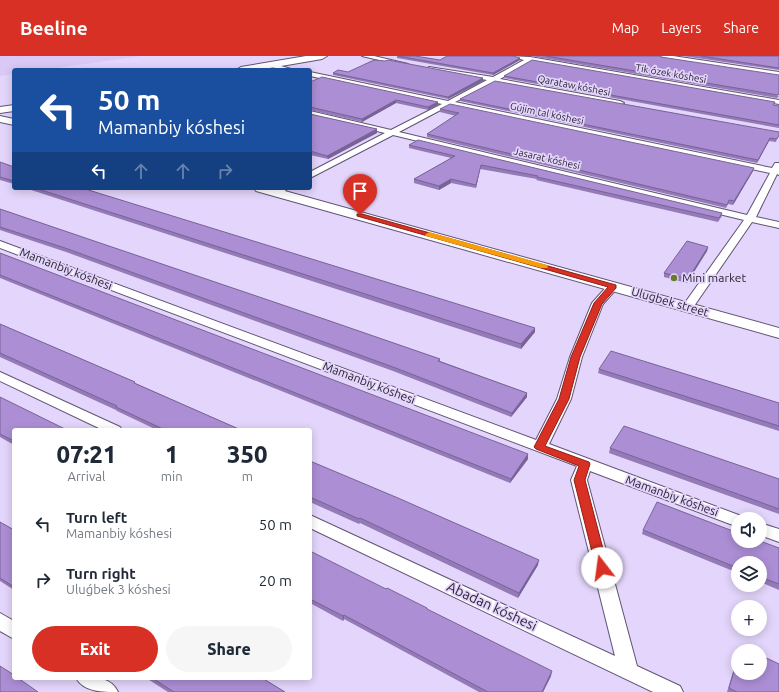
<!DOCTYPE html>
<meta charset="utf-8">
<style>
body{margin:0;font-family:Ubuntu,sans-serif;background:#f6f6f7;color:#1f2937;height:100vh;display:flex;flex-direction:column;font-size:15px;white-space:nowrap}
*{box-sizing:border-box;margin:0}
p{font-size:13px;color:#747a83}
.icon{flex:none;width:22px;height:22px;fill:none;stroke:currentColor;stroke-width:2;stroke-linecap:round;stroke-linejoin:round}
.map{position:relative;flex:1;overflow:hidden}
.panel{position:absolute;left:12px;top:372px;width:300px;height:252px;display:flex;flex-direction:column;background:#fff;border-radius:4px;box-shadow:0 2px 10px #0003}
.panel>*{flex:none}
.top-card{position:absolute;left:12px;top:12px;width:300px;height:122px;border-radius:4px;box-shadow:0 2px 10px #0003;background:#1a4fa0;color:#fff;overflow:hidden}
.tools{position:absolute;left:731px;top:456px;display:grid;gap:8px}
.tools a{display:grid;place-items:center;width:36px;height:36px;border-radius:50%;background:#fff;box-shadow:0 2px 10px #0003;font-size:20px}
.pin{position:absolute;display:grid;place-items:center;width:34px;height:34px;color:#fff;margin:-41px -17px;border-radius:50% 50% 50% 0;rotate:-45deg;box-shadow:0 0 4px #0007}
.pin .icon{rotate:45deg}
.me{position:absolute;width:44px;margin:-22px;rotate:345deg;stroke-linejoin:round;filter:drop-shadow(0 0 3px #0008)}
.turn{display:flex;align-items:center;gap:14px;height:84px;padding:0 20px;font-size:18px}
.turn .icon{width:52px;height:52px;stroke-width:2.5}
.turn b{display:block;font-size:28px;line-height:34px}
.lanes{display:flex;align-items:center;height:38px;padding:0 20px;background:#0003;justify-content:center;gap:20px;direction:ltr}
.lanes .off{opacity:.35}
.eta{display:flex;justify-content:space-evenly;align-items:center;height:68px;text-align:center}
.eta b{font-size:24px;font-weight:800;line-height:28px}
.cta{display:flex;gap:8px;margin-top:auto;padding:8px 20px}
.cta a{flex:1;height:46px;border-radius:24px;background:#d93025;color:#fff;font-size:16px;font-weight:800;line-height:46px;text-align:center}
.cta a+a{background:#f6f6f7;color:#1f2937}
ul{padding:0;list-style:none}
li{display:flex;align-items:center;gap:12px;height:56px;padding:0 20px}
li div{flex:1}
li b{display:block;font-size:15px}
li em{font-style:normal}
header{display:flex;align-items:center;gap:24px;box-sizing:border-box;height:56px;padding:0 20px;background:#d93025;color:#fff}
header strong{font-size:19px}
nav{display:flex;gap:22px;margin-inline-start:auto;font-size:14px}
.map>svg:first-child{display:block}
.built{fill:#dac9f6}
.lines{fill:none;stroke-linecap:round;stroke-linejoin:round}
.street-casing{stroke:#615474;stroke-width:2}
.secondary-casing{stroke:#615474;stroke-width:2}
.primary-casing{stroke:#615474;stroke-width:2}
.street{fill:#fff;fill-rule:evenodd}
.secondary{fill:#fff;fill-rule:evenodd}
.primary{fill:#fff;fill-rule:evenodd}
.wall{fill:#947ab7}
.shaded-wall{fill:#786395}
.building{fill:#ac8ed5;stroke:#786395}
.route{fill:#d93025;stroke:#8d1f18}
.slow{fill:#f59e0b}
.poi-dot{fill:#667b2c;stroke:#e3d5fb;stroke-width:1.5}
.labels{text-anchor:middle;stroke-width:3.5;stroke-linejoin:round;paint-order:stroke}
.far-street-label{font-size:10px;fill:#2a2433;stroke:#e3d5fb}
.street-label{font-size:12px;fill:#2a2433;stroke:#e3d5fb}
.poi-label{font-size:12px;fill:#2a2433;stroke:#e3d5fb;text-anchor:start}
.near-street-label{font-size:14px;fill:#2a2433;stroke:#e3d5fb}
</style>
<header>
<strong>Beeline</strong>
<nav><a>Map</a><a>Layers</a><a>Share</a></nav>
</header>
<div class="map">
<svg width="779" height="636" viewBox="0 0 779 636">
<rect width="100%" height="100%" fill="#e3d5fb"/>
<path class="built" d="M0,0H141L42,14H14V18L0,20Z"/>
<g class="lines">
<g class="street-casing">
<path id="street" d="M362,0H374L408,8L405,10Z
M509,0L530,1L779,44V48L531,5L500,23L620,45L624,47L620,49L495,26L455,46L772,112L775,107H779V119L777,118L756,161L779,166V172L752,166L692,253H684L682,251L744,164L393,79L310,122V116L385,77L310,59V55L391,74L442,48L310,20V16L448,45L487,24L431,14L428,12L429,11L493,21L524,4ZM450,49L770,117L747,159L399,76Z
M658,0H673L779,16V20L661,2Z
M271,7L291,13L292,14H282L269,10L268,9Z
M278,132H289L279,139H273L271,137Z
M0,185L536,384L557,343L570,301L592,247L609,228H617L619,230L603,248L582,301L571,343L549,388L744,461L745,463H738V471L590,415L587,424L637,610L680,630L683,636H653L310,472V459L615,600L571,424L577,410L0,192Z
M0,316L120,371L122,374H103L0,325Z
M760,467L779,473V486L760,479Z
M0,557L14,565V583L0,575Z
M76,622C92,622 110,619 118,636C102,636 84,636 76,622Z"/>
</g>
<g class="secondary-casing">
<path id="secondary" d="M0,60L14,63V69L0,66Z
M254,132H274L779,272V282L256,135Z"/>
</g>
<g class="primary-casing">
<path id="primary" d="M306,0H327L322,3L258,14H236L241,11Z
M14,49V55L0,57V51Z"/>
</g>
<use href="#street" class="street"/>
<use href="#secondary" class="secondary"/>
<use href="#primary" class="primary"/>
</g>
<path class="wall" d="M397,0L440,4L520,2V4L493,19L397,2Z
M531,0H660L779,40L777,42Z
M683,0H779V14Z
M348,16L483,22V25L448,43L333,19V17Z
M504,20L779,50V72L504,22Z
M310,26L438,49L428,54L396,47L362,66L310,54Z
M460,43L779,76L776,86L769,85L757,107L460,45Z
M440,53L753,115L733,149L728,148L726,152L427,81V78L456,60L440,56Z
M310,58L377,73V77L328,103L310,99Z
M409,89L722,157V160L718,166L536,124L537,123L480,113L476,132L451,127L439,134L414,127V123L451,102L409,92Z
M0,106L14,111V128L0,124Z
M25,132H82L535,276L521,293Z
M0,153L440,303V305L527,337V341L511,361L393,315L66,196L0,174Z
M708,191L707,195L687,227L664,221V217Z
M0,197L528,403L510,427L0,222Z
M0,268L135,326V327L241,374H157L117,355L116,354L0,301Z
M599,313L779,347V375L598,317Z
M0,341L14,374V389L0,381Z
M610,392L779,423V458L609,397Z
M310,405L538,509L518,542L360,467L359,468L310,446Z
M0,466L14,474V534L0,525Z
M643,474L779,492V534L760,526V507H738V517L642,478Z
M310,495L551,620L543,636H479L344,563L343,565L310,547Z
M738,599V617L779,636H727Z
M146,622H262L285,636H168Z"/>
<path class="shaded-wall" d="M520,2V4L493,19V17Z
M483,22V25L448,43V41Z
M396,44V47L362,66V63Z
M438,46V49L428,54V51Z
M377,73V77L328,103L327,100Z
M770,82L769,85L757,107L758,104Z
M481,109L480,113L476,132V129Z
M754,112L753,115L733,149L734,145Z
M451,123V127L439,134V130Z
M708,191L707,195L687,227L688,223Z
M535,272V276L521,293V288Z
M527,337V341L511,361L512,357Z
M528,398V403L510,427L511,423Z
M539,504L538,509L518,542L519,537Z
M344,559V563L343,565V560Z
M552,615L551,620L543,636H542Z"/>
<path class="building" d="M398,0H415L440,4L447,0H513L520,2L493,17Z
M546,0H660L661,1L779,19V38L778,39Z
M701,0H779V12Z
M374,4L385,5L388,4L483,22L448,41L333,17L338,14L348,16Z
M532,4L775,46L773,49L779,50V69L504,20Z
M322,21L438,46L428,51L396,44L362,63L310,51V26Z
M495,25L779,76V79L777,83L770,82L758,104L460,43Z
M450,48L754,112L734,145L729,144L727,149L427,78L459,57L440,53Z
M310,58L377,73L327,100L310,95Z
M418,84L722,157L719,162L537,121L538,120L481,109L476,129L451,123L439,130L414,123L455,100L409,89Z
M0,106L14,111V125L0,121Z
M35,132H82L535,272L521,288Z
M0,153L327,264L440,303L438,305L527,337L512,357L393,311L65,192L0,171Z
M687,185L708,191L688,223L664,217Z
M0,197L528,398L511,423L0,219Z
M0,268L135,326L134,327L241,374H165L116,351L117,350L0,297Z
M611,295L779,347V370L599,313Z
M0,341L67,374H14V385L0,378Z
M624,370L779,423V453L610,392Z
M310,405L398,442L539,504L519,537L360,462L359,463L310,441Z
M657,446L738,477V485H760L779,492V528L760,521V507H738V512L643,474Z
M0,466L14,474V531L0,522Z
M310,495L386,533L387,532L427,552V553L552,615L542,636H488L344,559L343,560L310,543Z
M741,591L750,595H740Z
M760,599L779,608V636H737L729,632L738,601V617H760Z
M0,610L14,619V622H18L38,636H0Z
M152,622H262L285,636H174Z"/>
<path class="route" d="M357,158H362L616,229V232L602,248L580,301L569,343L545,390L589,406L590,408L585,424L608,512L606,515L602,517L598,515L596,512L574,424L579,410L536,393L534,391L559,343L571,301L594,247L608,231L357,160Z"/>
<path class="slow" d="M429,176L547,209L548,211L547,212H541L426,180L425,179Z"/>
<circle class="poi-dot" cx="674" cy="222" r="4"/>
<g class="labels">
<g class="far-street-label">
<text transform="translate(671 17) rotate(10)" y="4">Tik ózek kóshesi</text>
<text transform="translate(574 29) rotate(11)" y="4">Qarataw kóshesi</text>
<text transform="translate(547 57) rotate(12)" y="4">Gújim tal kóshesi</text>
<text transform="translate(547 102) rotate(13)" y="4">Jasarat kóshesi</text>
</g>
<g class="street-label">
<text transform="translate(66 213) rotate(21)" y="4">Mamanbiy kóshesi</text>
<text transform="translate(670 246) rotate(16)" y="4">Ulugbek street</text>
<text transform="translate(369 327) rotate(21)" y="4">Mamanbiy kóshesi</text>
<text transform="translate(672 440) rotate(20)" y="4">Mamanbiy kóshesi</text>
</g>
<g class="poi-label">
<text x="682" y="226">Mini market</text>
</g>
<g class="near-street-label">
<text transform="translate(492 550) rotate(25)" y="5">Abadan kóshesi</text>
</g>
</g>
</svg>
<div class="tools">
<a><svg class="icon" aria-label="sound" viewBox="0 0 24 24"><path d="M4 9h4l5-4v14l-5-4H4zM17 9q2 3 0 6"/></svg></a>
<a><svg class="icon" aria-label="layers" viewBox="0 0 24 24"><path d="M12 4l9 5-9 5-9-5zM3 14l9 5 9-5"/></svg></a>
<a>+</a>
<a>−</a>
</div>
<div class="pin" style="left:360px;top:159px;background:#d93025"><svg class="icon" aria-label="arrive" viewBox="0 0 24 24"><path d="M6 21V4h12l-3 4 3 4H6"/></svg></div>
<svg class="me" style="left:602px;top:512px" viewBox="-20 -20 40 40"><circle r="19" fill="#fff"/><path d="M0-13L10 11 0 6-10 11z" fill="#d93025"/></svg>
<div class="top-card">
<div class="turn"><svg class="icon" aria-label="left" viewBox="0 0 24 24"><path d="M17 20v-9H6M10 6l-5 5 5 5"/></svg><div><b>50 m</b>Mamanbiy kóshesi</div></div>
<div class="lanes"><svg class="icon" aria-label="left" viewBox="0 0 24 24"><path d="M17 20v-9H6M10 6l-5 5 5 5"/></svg><svg class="icon off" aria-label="ahead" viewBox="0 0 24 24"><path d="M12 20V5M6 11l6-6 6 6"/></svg><svg class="icon off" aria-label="ahead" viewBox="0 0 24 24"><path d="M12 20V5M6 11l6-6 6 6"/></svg><svg class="icon off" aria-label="right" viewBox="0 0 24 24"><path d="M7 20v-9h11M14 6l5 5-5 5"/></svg></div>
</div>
<section class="panel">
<div class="eta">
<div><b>07:21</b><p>Arrival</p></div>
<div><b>1</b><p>min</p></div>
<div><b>350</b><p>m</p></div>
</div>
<ul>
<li><svg class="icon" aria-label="left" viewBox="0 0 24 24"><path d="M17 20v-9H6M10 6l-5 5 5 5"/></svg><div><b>Turn left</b><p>Mamanbiy kóshesi</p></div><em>50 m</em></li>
<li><svg class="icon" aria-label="right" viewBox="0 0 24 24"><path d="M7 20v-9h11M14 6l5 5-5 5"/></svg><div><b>Turn right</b><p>Uluǵbek 3 kóshesi</p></div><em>20 m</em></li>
</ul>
<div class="cta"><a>Exit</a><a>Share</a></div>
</section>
</div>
